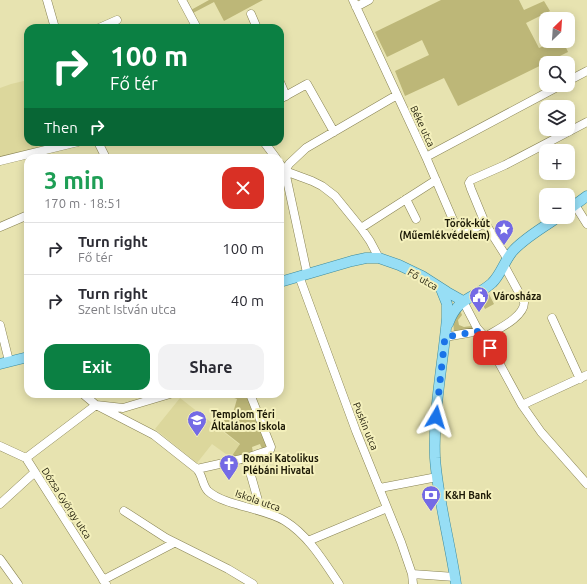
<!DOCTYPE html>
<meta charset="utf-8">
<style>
body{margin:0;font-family:Ubuntu,sans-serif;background:#f2f2f3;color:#2b2b33;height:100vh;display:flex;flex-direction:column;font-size:15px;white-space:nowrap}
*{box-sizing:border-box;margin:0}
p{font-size:13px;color:#7c7c81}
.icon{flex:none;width:22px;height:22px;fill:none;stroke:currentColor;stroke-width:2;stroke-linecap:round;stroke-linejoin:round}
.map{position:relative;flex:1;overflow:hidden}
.drawer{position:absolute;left:24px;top:154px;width:260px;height:244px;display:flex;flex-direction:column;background:#fff;border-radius:12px;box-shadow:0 2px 10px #0003}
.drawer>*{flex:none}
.banner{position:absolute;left:24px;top:24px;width:260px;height:122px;border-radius:12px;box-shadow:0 2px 10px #0003;background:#0b8043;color:#fff;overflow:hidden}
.needle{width:26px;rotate:25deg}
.controls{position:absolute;left:539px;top:12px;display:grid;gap:8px}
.controls a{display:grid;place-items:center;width:36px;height:36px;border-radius:8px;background:#fff;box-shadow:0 2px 10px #0003;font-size:20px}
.pin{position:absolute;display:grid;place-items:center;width:34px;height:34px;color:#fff;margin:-17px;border-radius:8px;box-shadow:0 2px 6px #0006}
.me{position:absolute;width:44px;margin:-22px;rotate:7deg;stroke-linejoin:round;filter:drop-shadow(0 0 3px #0008)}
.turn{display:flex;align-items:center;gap:14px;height:84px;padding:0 20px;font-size:18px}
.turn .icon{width:52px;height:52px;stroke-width:2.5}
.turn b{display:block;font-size:28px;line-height:34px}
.then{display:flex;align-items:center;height:38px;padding:0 20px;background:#0003;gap:8px;font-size:15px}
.round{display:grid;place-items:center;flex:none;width:42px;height:42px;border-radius:12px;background:#f2f2f3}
.overview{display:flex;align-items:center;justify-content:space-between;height:68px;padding:0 20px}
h1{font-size:24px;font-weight:700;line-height:30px;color:#1e9e55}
.cta{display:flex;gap:8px;margin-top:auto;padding:8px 20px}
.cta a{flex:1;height:46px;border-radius:12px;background:#0b8043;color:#fff;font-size:16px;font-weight:700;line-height:46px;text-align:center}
.cta a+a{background:#f2f2f3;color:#2b2b33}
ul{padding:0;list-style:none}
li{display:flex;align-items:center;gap:12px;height:52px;padding:0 20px;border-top:1px solid #e1e1e2}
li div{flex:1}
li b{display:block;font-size:15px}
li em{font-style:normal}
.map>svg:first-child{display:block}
.built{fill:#dcd79c}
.green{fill:#bdb778}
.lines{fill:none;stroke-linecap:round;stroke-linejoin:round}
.minor-casing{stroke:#888354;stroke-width:9}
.major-casing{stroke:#3e8b9d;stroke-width:11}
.minor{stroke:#fff;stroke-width:8}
.major{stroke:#97def5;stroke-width:10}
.route{stroke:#1a73e8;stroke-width:7;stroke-dasharray:0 12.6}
.labels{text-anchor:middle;stroke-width:4;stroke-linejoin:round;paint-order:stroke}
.street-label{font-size:10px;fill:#1c1906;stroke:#f4f0bc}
.poi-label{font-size:10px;font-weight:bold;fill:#1c1906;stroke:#f4f0bc;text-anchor:start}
</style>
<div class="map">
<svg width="587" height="584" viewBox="0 0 587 584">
<rect width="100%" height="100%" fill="#e7e3b0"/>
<path class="built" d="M28,80V142H64L0,157V88L11,84Z
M180,398L240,445L230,457L212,444L197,463L155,429Z"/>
<path class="green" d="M209,0H263L224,21L214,2L193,13L191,10Z
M441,0H519L524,10L544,1L550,11L526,23L539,48L556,41H563L568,52L458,106L444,78L405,96L395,71L429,55L422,40L387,57L375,32Z
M489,294L494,304L485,309L480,299Z
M460,310L462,315L458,320L459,325L464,327L471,326L473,329L454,332L453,320Z
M223,394H247L268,447L262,449L260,444L252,447L253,452L231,457L240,444L221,429L225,425L223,423L227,411L233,413L237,399Z"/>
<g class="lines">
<g class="minor-casing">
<path id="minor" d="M47,0L55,28
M182,0L197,28
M353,0L426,157L460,236L485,223
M356,7L369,0
M251,14L257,28
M99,28L117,20
M568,81L587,71
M280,82L286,96
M280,99L307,84L334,132
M98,142L106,158
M264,142L276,158
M426,157L561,85
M0,161L78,142
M280,164L285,171L312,181L322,186L335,196L361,228L370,241L379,258
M406,199L416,219
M575,205L587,224
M0,227L28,215
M361,228L436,180
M507,258L485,223L471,189L469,183L471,180L505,165L587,122
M307,273L285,171L289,164L306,148L397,95
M299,276L356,431L401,542L412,574L413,584
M463,301L477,328L485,337L522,405L541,432L587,484
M552,318L580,379
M0,325L9,361
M445,337L479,331
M485,337C496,330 525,317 524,302L504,265
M83,394L96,405L154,435L197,469C203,476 202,485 208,491C224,506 265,508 285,521C309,536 324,562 339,584
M522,405L587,375
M0,446L26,458L106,584
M26,458L96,405L123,408L170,394
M246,458L261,511
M197,469L246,458L270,450L271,447L250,394
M380,488L437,477
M0,504L35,472
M124,511L166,538L228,569L253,584
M308,541L387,508
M0,559L18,584
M412,574L455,577
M103,580L174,543"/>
</g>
<g class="major-casing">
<path id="major" d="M568,210L587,196
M280,282L352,261L366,258H379L399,265L422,276L447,292L463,301
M441,289L447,304V318C443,364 433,411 435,458C438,500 450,542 456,584
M448,324C458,296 474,299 492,283C501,274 504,262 512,252C524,238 543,228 558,217
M0,364L28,357"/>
</g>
<use href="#minor" class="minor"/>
<use href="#major" class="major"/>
</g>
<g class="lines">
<path class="route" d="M436,417L445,337L480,331L485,337L490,348"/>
</g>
<defs>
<g id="sight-pin" transform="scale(1)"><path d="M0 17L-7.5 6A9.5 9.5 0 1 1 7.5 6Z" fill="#746ae5" stroke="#f4f0bc"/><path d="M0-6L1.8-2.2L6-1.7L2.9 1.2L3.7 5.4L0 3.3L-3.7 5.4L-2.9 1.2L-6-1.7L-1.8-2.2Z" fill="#fff"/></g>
<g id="civic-pin" transform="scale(1)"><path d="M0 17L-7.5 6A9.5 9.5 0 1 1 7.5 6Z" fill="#746ae5" stroke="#f4f0bc"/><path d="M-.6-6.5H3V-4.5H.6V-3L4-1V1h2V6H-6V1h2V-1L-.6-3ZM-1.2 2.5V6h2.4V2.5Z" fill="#fff"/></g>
<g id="school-pin" transform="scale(1)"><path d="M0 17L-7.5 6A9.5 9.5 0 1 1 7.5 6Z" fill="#746ae5" stroke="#f4f0bc"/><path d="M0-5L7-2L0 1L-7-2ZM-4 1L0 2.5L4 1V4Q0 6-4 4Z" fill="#fff"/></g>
<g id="church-pin" transform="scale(1)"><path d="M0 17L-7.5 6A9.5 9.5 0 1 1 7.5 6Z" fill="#746ae5" stroke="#f4f0bc"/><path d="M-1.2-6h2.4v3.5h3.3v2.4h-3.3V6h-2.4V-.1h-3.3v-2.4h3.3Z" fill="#fff"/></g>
<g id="bank-pin" transform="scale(1)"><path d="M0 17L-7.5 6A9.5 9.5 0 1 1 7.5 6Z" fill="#746ae5" stroke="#f4f0bc"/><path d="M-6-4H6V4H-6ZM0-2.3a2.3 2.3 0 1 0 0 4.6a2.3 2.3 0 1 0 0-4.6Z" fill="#fff"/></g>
</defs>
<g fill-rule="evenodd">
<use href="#sight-pin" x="504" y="229"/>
<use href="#civic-pin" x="479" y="296"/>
<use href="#school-pin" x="197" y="420"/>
<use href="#church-pin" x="229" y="464"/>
<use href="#bank-pin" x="431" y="495"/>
</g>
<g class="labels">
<g class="street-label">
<text transform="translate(423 126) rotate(65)" y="4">Béke utca</text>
<text transform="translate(423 279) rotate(30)" y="4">Fő utca</text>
<text transform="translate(366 426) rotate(68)" y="4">Puskin utca</text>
<text transform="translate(258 500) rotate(19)" y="4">Iskola utca</text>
<text transform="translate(67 503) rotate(57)" y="4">Dózsa György utca</text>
</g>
<g class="poi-label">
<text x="490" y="227" text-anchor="end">Török-kút<tspan x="490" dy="12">(Műemlékvédelem)</tspan></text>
<text x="493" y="300">Városháza</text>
<text x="211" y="418">Templom Téri<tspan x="211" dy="12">Általános Iskola</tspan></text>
<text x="243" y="462">Romai Katolikus<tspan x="243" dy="12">Plébáni Hivatal</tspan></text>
<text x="445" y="499">K&amp;H Bank</text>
</g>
</g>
</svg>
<div class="controls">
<a><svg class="needle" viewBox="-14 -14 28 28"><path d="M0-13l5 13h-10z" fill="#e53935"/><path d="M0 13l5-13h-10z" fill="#7c7c81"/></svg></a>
<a><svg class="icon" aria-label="search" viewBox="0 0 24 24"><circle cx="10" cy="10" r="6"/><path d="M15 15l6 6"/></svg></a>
<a><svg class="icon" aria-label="layers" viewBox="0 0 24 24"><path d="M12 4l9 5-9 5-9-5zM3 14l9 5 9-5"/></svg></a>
<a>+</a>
<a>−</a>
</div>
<div class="pin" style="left:490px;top:348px;background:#d93025"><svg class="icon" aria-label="arrive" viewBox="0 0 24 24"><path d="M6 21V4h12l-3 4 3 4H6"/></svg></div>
<svg class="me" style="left:436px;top:417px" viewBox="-20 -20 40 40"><path d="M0-17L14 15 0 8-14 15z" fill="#1a73e8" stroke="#fff" stroke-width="4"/></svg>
<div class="banner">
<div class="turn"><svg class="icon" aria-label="right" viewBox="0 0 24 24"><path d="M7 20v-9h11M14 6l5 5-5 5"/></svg><div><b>100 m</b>Fő tér</div></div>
<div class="then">Then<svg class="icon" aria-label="right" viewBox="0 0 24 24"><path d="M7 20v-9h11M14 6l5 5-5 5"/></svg></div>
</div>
<section class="drawer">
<div class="overview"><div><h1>3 min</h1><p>170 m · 18:51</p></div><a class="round" style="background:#d93025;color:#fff"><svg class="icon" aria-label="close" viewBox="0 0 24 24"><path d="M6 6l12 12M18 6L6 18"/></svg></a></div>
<ul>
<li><svg class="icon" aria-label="right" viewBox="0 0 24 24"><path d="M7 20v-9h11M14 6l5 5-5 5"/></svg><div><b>Turn right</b><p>Fő tér</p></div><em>100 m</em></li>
<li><svg class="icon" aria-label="right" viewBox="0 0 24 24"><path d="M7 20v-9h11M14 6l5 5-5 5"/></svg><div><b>Turn right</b><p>Szent István utca</p></div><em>40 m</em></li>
</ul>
<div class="cta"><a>Exit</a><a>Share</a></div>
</section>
</div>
